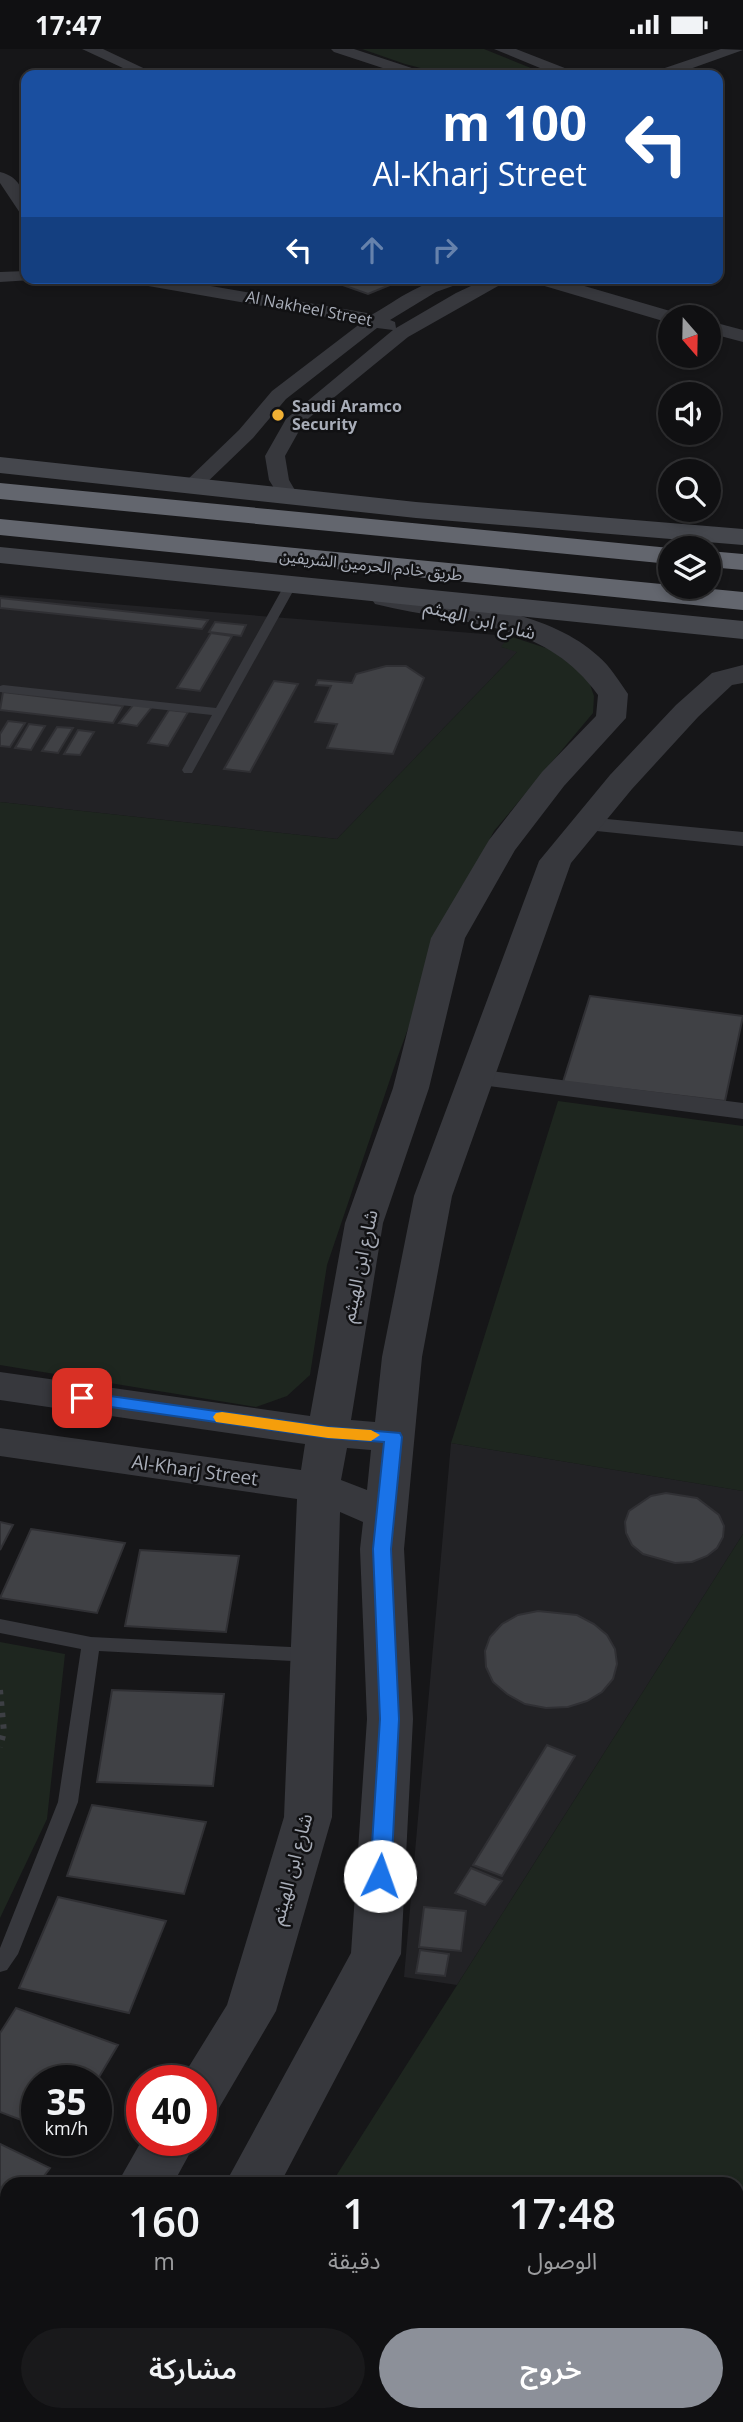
<!DOCTYPE html>
<html lang="ar">
<meta charset="utf-8">
<style>
body{margin:0;font-family:"Open Sans","Noto Sans Arabic",sans-serif;background:#19191b;color:#f1f3f6;direction:rtl;height:100vh;display:flex;flex-direction:column;font-size:26px;white-space:nowrap}
*{box-sizing:border-box;margin:0}
p{font-size:23px;color:#9c9d9f}
.icon{flex:none;width:38px;height:38px;fill:none;stroke:currentColor;stroke-width:2;stroke-linecap:round;stroke-linejoin:round}
.map{position:relative;flex:1;overflow:hidden;direction:ltr}
.side{position:absolute;left:0px;top:2128px;width:744px;height:245px;display:flex;flex-direction:column;background:#101012;border-radius:21px 21px 0 0;box-shadow:0 4px 10px #0003,0 0 0 2px #303032;direction:rtl}
.side>*{flex:none}
.top-card{position:absolute;left:21px;top:21px;width:702px;height:214px;border-radius:14px;box-shadow:0 4px 10px #0003,0 0 0 2px #303032;direction:rtl;background:#1a4fa0;color:#fff;overflow:hidden}
.needle{width:46px;rotate:160deg}
.tools{position:absolute;left:658px;top:256px;display:grid;gap:14px}
.tools a{display:grid;place-items:center;width:63px;height:63px;border-radius:50%;background:#101012;box-shadow:0 4px 10px #0003,0 0 0 2px #303032;font-size:35px}
.speed{position:absolute;left:21px;top:2016px;display:flex;gap:14px;font-size:35px;font-weight:700;text-align:center}
.speed>*{display:grid;place-content:center;width:91px;height:91px;border-radius:50%;background:#101012;box-shadow:0 4px 10px #0003,0 0 0 2px #303032;line-height:1}
.speed small{font-size:18px;font-weight:400}
.speed .limit{border:10px solid #d22;background:#fff;color:#111}
.pin{position:absolute;display:grid;place-items:center;width:60px;height:60px;color:#fff;margin:-30px;border-radius:14px;box-shadow:0 4px 10px #0006}
.me{position:absolute;width:77px;margin:-38px;rotate:3deg;stroke-linejoin:round;filter:drop-shadow(0 0 5px #0008)}
.turn{display:flex;align-items:center;gap:24px;height:147px;padding:0 21px;font-size:32px}
.turn .icon{width:91px;height:91px;stroke-width:2.5}
.turn b{display:block;font-size:49px;line-height:60px}
.lanes{display:flex;align-items:center;height:66px;padding:0 21px;background:#0003;justify-content:center;gap:35px;direction:ltr}
.lanes .off{opacity:.35}
.eta{display:flex;justify-content:space-evenly;align-items:center;height:119px;text-align:center}
.eta b{font-size:42px;font-weight:600;line-height:49px}
.primary-button{display:flex;gap:14px;margin-top:auto;padding:14px 21px}
.primary-button a{flex:1;height:80px;border-radius:42px;background:#8c9099;color:#fff;font-size:28px;font-weight:600;line-height:80px;text-align:center}
.primary-button a+a{background:#19191b;color:#f1f3f6}
.status{display:flex;justify-content:space-between;align-items:center;height:49px;padding:0 35px;background:#101012;direction:ltr}
.status svg{height:19px;fill:currentColor}
.map>svg:first-child{display:block}
.built{fill:#222225}
.green{fill:#1e261f}
.building{fill:#404145;stroke:#303034;stroke-width:2}
.lines{fill:none;stroke-linecap:round;stroke-linejoin:round}
.path{stroke:#3d3f44;stroke-width:6;stroke-dasharray:4.5 7;stroke-linecap:butt}
.service{fill:#37383d;fill-rule:evenodd}
.minor{fill:#37383d;fill-rule:evenodd}
.tertiary{fill:#37383d;fill-rule:evenodd}
.secondary{fill:#45474d;fill-rule:evenodd}
.motorway{fill:#63666e;fill-rule:evenodd}
.route{fill:#1a73e8;stroke:#114b97;stroke-width:2}
.slow{fill:#f59e0b}
.poi-dot{fill:#f2b134;stroke:#111113;stroke-width:2.5}
.labels{text-anchor:middle;stroke-width:5;stroke-linejoin:round;paint-order:stroke}
.far-street-label{font-size:16px;fill:#a8adb8;stroke:#111113}
.far-poi-label{font-size:16px;font-weight:bold;fill:#a8adb8;stroke:#111113;text-anchor:start}
.street-label{font-size:19px;fill:#a8adb8;stroke:#111113}
</style>
<div class="status"><b>17:47</b><svg viewBox="0 0 49 12"><path d="M0 12V9h3v3zM5 12V6h3v6zM10 12V3h3v9zM15 12V0h3v12zM26 1h20v11H26zM47 4h2v5h-2z"/></svg></div>
<div class="map">
<svg width="743" height="2373" viewBox="0 0 743 2373">
<rect width="100%" height="100%" fill="#161618"/>
<path class="built" d="M0,546L509,587L502,598L518,602L337,790L0,753Z
M451,1394L743,1442V1485L457,1936L404,1928Z"/>
<path class="green" d="M362,0H484L548,26H448L405,15Z
M509,587L549,600L587,627L594,647L593,664L494,782L450,865L398,1007L327,1216L310,1326L287,1347L256,1358L0,1316V753L337,790L517,603L501,598Z
M558,1052L743,1077V1442L451,1394Z
M743,1485V2373H180L185,2366H737V2135H331Z
M0,1593L65,1605L47,1770L0,1869Z"/>
<path class="building" d="M323,229H407L368,245Z
M0,549L208,571L202,580L0,559Z
M215,573L246,576L241,587L209,583Z
M211,584L232,587L200,642L177,639Z
M386,617H406L424,629L393,705L327,699L337,675L315,673L331,637L316,636L318,631L352,634L356,625Z
M274,632L298,635L250,723L224,720Z
M3,643L123,657L113,674L0,661Z
M134,655L152,658L137,677L119,674Z
M169,661L188,663L168,697L148,694Z
M8,672L25,674L10,698L0,697V685Z
M29,675L45,677L31,701L15,699Z
M57,678L73,679L58,704L42,702Z
M78,681L94,683L80,706L64,705Z
M590,947L743,967L725,1052L563,1033Z
M666,1444L697,1449L719,1466L724,1477L723,1488L717,1499L707,1507L692,1513L675,1514L643,1505L632,1496L626,1484L625,1473L629,1462L651,1447Z
M0,1473L13,1476L0,1501Z
M31,1480L125,1494L97,1564L0,1549Z
M140,1501L239,1507L226,1583L125,1577Z
M538,1562L577,1566L594,1575L607,1586L615,1600L617,1615L613,1630L602,1643L587,1652L568,1658L546,1659L525,1655L507,1645L493,1633L486,1618L485,1602L490,1588L502,1575L518,1566Z
M112,1641L224,1645L213,1737L97,1733Z
M547,1696L575,1707L502,1827L473,1816Z
M92,1756L206,1773L184,1845L67,1827Z
M471,1819L502,1832L485,1856L455,1844Z
M58,1848L166,1872L129,1964L19,1939Z
M424,1858L466,1862L461,1902L419,1898Z
M420,1901L449,1905L445,1927L416,1924Z
M16,1959L118,1996L96,2033L37,2032V2077L0,2063V1984Z
M0,2095L50,2119L38,2135H7V2178L0,2188Z"/>
<g class="lines">
<path class="path" d="M0,1641L4,1683L0,1698"/>
<path class="service" d="M291,532L297,535L192,724H184L182,721L212,666L0,643V637L3,636L216,659L285,535Z
M0,1570L91,1588L311,1599L318,1601L320,1606L318,1611L311,1613L99,1602L78,1753L18,1905L7,1921L0,1923V1899L58,1753L81,1600L0,1584Z"/>
<path class="minor" d="M82,0H103L158,26H138Z
M331,0H354L424,23L427,26H404L334,3Z
M494,0H516L575,23L578,26H557Z
M721,0L743,1L673,26H650L653,23Z
M0,123C21,128 26,145 26,165L20,164L0,134Z
M26,222V229L32,231L0,233V223Z
M122,229H164L373,265C409,244 423,229 467,229L464,233L436,243L390,271L395,273L396,279L456,244L488,229H512L408,288L304,373L285,407L289,431L299,448L296,452H282L269,431L265,407L286,370L393,281L377,279L286,350L253,389L199,441H185L182,437L185,433L239,381L272,342L361,274L131,234Z
M528,229H557L677,264L679,268H670V273L663,272L531,233Z
M709,272L743,281V293L709,284Z
M586,768L743,783V797L577,780L574,775L577,770Z
M475,1020L743,1054V1070L465,1034L461,1028L465,1022Z"/>
<path class="tertiary" d="M385,540C450,552 548,560 598,607C610,617 619,632 628,645L626,669L564,737L515,801L465,889L429,1039L383,1174L351,1371L375,1373L382,1308L414,1147L539,812L610,726L676,656L712,624L743,616V634L732,636L698,668L632,740L571,814L452,1147L422,1308L404,1500L413,1670L401,1905L280,2135H225L351,1904L367,1670L360,1500L363,1473L340,1463L332,1768L276,1962L219,2059L201,2065V2032H180L227,1956L284,1768L297,1450L0,1407V1379L301,1421L305,1395L0,1351V1323L310,1367L345,1174L393,1039L431,889L489,791L542,723L596,667L598,646C542,569 458,576 375,555L371,549L375,543ZM347,1399L371,1401L367,1441L341,1431Z
M142,2091H197L173,2135H117Z
M7,2325V2366H29L26,2373H0V2328Z
M76,2366H136L133,2373H73Z"/>
<path class="secondary" d="M0,408L416,453L743,480V496L416,469L0,424Z
M0,498L743,572V590L0,514Z"/>
<path class="motorway" d="M0,434L670,499V515L0,450Z
M0,470L743,543V561L0,486Z
M709,502L743,505V521L709,518Z"/>
</g>
<path class="route" d="M82,1343L328,1378L400,1384L402,1388L391,1500L399,1670L391,1827L388,1833L380,1835L373,1833L370,1827L380,1670L373,1500L384,1393L328,1389L76,1353L73,1349Z"/>
<path class="slow" d="M222,1363L328,1378L371,1381L380,1386L371,1392L328,1389L216,1373L213,1368L216,1364Z"/>
<circle class="poi-dot" cx="278" cy="366" r="7"/>
<g class="labels">
<g class="far-street-label">
<text transform="translate(309 259) rotate(11)" y="6">Al Nakheel Street</text>
<text transform="translate(371 516) rotate(6)" y="6">طريق خادم الحرمين الشريفين</text>
</g>
<g class="far-poi-label">
<text x="292" y="363">Saudi Aramco<tspan x="292" dy="18">Security</tspan></text>
</g>
<g class="street-label">
<text transform="translate(480 570) rotate(14)" y="7">شارع ابن الهيثم</text>
<text transform="translate(359 1217) rotate(-78)" y="7">شارع ابن الهيثم</text>
<text transform="translate(195 1421) rotate(8)" y="7">Al-Kharj Street</text>
<text transform="translate(291 1820) rotate(-75)" y="7">شارع ابن الهيثم</text>
</g>
</g>
</svg>
<div class="tools">
<a><svg class="needle" viewBox="-14 -14 28 28"><path d="M0-13l5 13h-10z" fill="#e53935"/><path d="M0 13l5-13h-10z" fill="#9c9d9f"/></svg></a>
<a><svg class="icon" aria-label="sound" viewBox="0 0 24 24"><path d="M4 9h4l5-4v14l-5-4H4zM17 9q2 3 0 6"/></svg></a>
<a><svg class="icon" aria-label="search" viewBox="0 0 24 24"><circle cx="10" cy="10" r="6"/><path d="M15 15l6 6"/></svg></a>
<a><svg class="icon" aria-label="layers" viewBox="0 0 24 24"><path d="M12 4l9 5-9 5-9-5zM3 14l9 5 9-5"/></svg></a>
</div>
<div class="speed"><div>35<small>km/h</small></div><div class="limit">40</div></div>
<div class="pin" style="left:82px;top:1349px;background:#d93025"><svg class="icon" aria-label="arrive" viewBox="0 0 24 24"><path d="M6 21V4h12l-3 4 3 4H6"/></svg></div>
<svg class="me" style="left:380px;top:1827px" viewBox="-20 -20 40 40"><circle r="19" fill="#fff"/><path d="M0-13L10 11 0 6-10 11z" fill="#1a73e8"/></svg>
<div class="top-card">
<div class="turn"><svg class="icon" aria-label="left" viewBox="0 0 24 24"><path d="M17 20v-9H6M10 6l-5 5 5 5"/></svg><div><b>100 m</b>Al-Kharj Street</div></div>
<div class="lanes"><svg class="icon" aria-label="left" viewBox="0 0 24 24"><path d="M17 20v-9H6M10 6l-5 5 5 5"/></svg><svg class="icon off" aria-label="ahead" viewBox="0 0 24 24"><path d="M12 20V5M6 11l6-6 6 6"/></svg><svg class="icon off" aria-label="right" viewBox="0 0 24 24"><path d="M7 20v-9h11M14 6l5 5-5 5"/></svg></div>
</div>
<section class="side">
<div class="eta">
<div><b>17:48</b><p>الوصول</p></div>
<div><b>1</b><p>دقيقة</p></div>
<div><b>160</b><p>m</p></div>
</div>
<div class="primary-button"><a>خروج</a><a>مشاركة</a></div>
</section>
</div>
